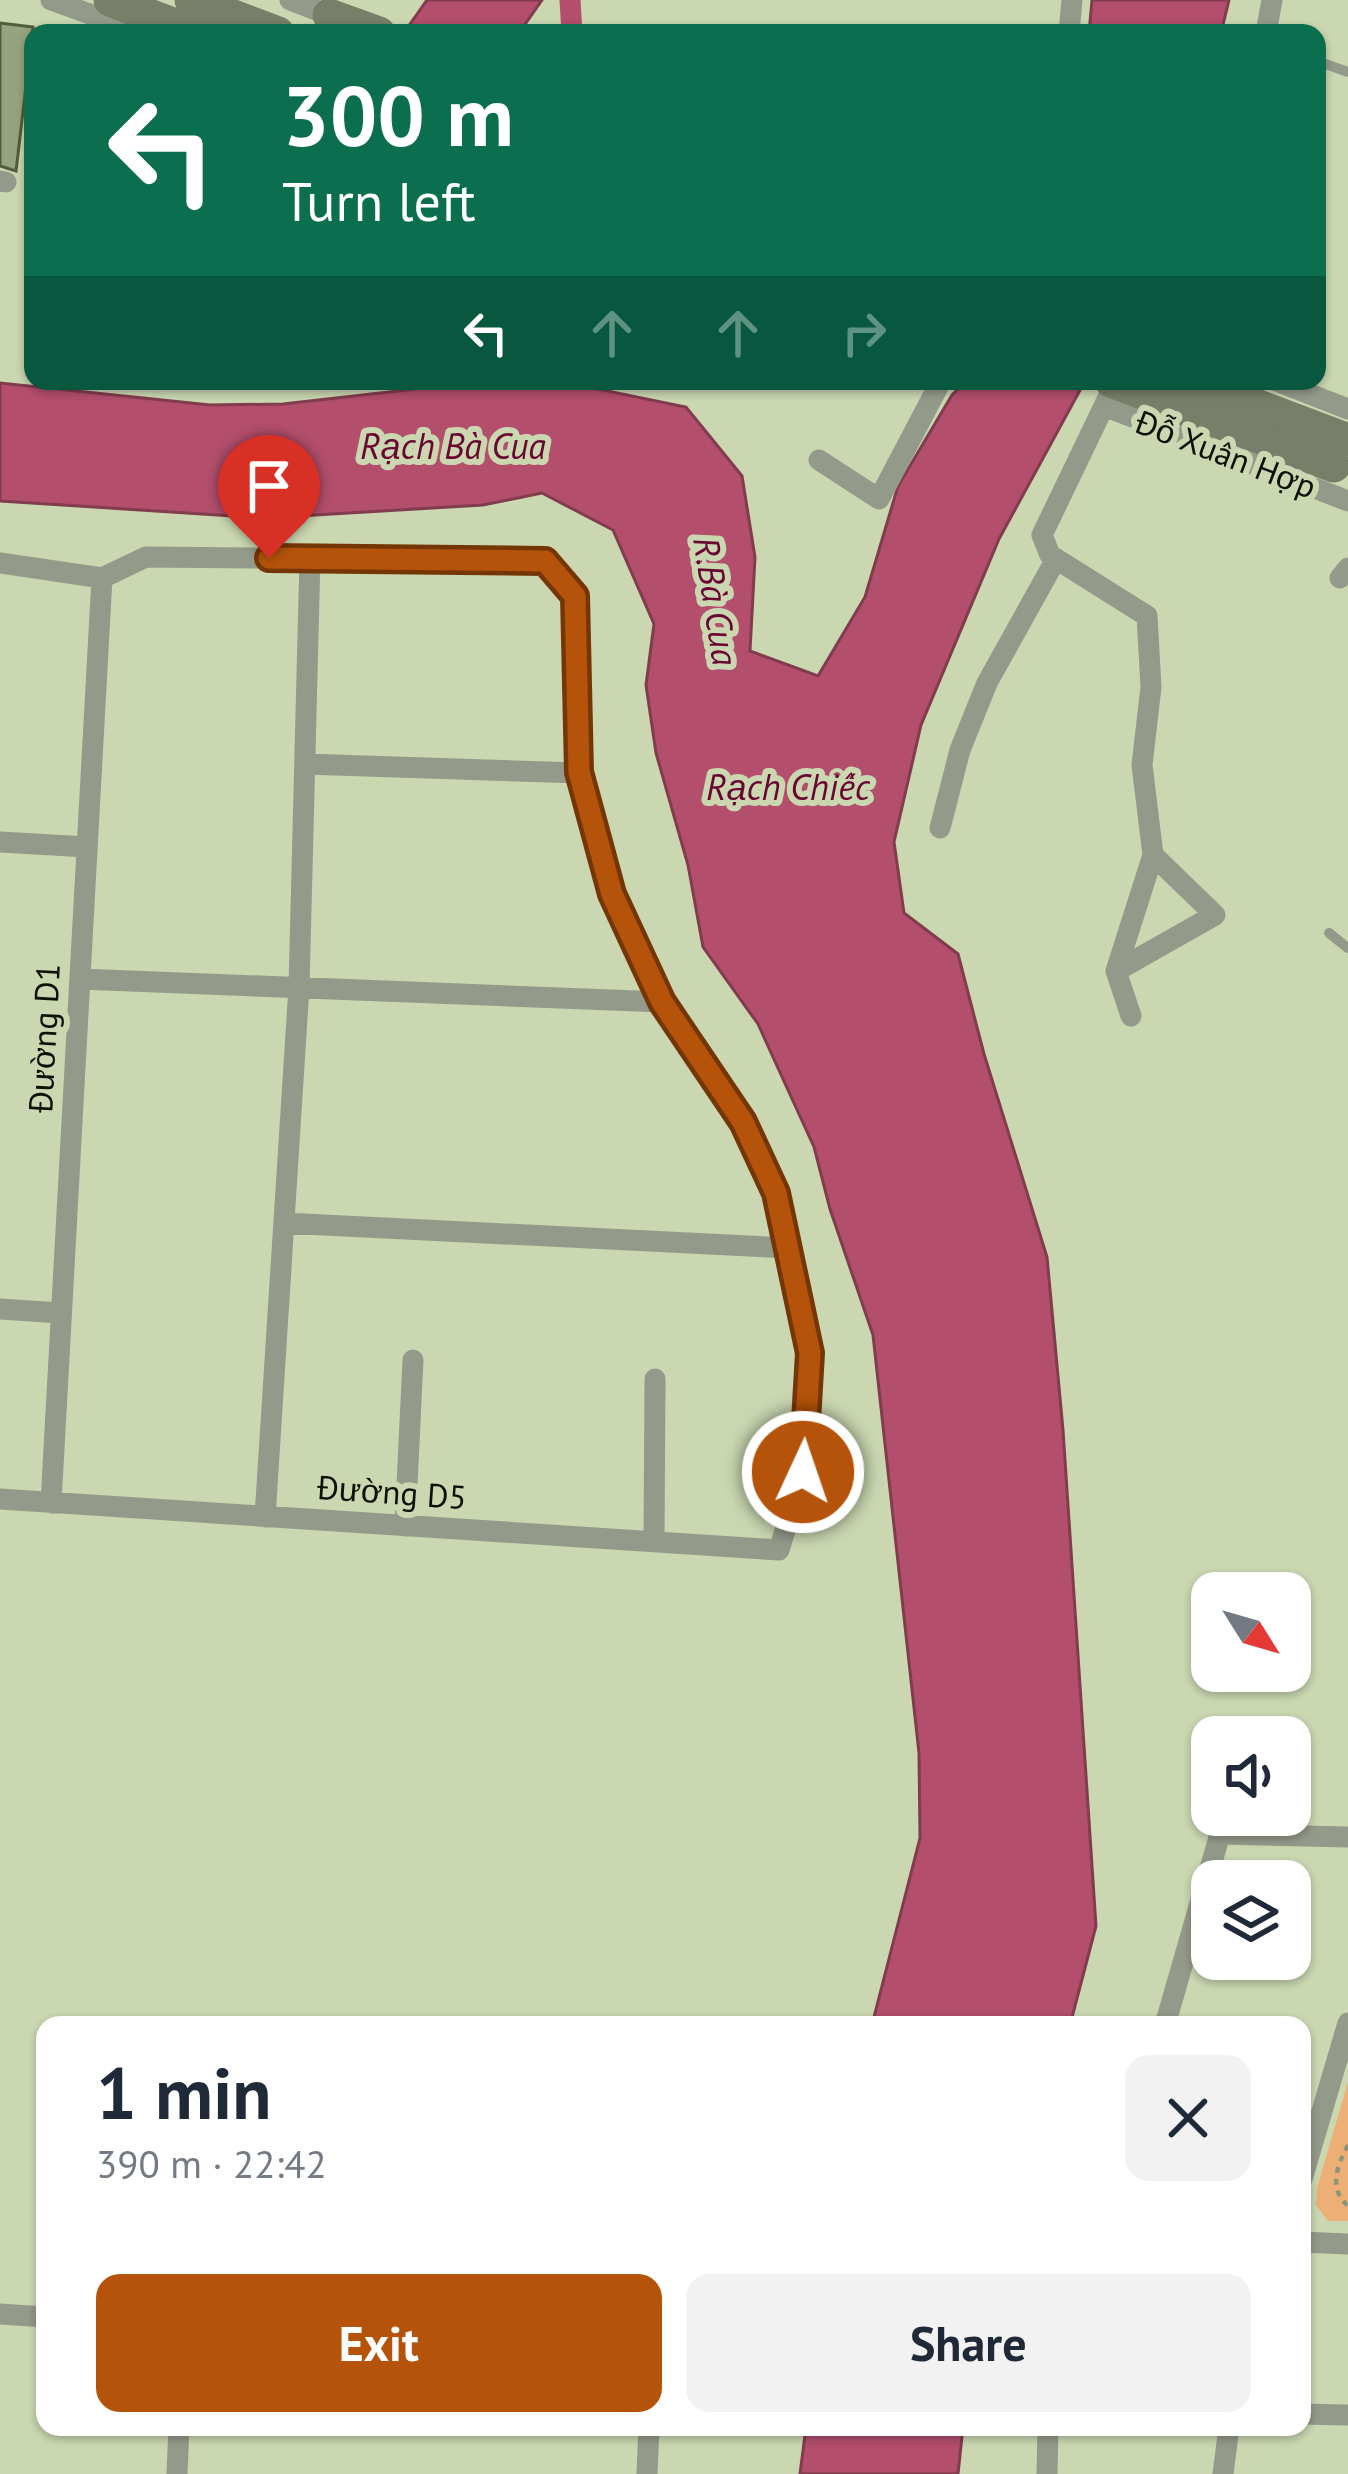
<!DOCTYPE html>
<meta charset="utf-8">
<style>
body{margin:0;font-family:"PT Sans",sans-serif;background:#f2f2f3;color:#1f2937;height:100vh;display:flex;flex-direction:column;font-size:45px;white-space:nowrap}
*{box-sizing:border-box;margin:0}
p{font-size:39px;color:#747a83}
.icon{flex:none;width:66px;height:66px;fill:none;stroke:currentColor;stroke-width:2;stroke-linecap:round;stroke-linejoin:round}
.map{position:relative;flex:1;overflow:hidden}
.details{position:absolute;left:36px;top:2016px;width:1275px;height:420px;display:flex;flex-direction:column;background:#fff;border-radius:24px;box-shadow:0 3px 9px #0004}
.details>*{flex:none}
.hud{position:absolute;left:24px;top:24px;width:1302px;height:366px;border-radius:24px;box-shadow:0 3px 9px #0004;background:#0b6e4f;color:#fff;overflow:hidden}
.needle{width:78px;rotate:127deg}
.buttons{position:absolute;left:1191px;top:1572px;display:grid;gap:24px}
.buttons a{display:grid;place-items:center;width:120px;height:120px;border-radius:24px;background:#fff;box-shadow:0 3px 9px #0004;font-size:60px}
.pin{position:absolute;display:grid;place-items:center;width:102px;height:102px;color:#fff;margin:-123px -51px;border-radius:50% 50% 50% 0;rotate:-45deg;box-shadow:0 0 12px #0007}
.pin .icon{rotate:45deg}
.me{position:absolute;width:132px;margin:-66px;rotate:3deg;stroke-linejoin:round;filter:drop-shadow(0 0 9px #0008)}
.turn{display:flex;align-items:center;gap:42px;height:252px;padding:0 60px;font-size:54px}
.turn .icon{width:156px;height:156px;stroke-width:2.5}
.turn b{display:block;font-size:84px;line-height:102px}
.lanes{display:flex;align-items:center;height:114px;padding:0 60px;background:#0003;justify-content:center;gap:60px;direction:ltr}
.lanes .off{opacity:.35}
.round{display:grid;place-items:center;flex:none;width:126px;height:126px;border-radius:24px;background:#f2f2f3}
.headline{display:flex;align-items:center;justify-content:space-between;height:204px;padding:0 60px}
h1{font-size:72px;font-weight:600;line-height:90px}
.action{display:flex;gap:24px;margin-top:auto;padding:24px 60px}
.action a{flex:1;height:138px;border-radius:24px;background:#b45309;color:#fff;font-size:48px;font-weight:600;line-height:138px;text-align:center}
.action a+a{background:#f2f2f3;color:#1f2937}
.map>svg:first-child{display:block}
.green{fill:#eeaf76}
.water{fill:#b34e6d;stroke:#813c4e;stroke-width:3}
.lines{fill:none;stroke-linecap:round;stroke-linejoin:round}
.canal{stroke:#b34e6d;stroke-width:21}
.building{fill:#97a37f;stroke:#525d3c;stroke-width:3}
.path{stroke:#8b9577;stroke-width:4.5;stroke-dasharray:6 6;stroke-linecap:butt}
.lane{stroke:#949a8a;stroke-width:10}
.street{stroke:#949a8a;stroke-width:21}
.secondary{stroke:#777f68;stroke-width:33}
.secondary-bridge{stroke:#777f68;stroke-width:33}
.route-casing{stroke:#753606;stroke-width:30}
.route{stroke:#b45309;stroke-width:21}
.labels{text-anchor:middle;stroke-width:12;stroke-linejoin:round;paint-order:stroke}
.street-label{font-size:33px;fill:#0d1104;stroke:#cad7b1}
.water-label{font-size:36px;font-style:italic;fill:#690631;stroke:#cad7b1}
</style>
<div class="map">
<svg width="1348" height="2474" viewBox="0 0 1348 2474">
<rect width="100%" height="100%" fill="#cad7b1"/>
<path class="green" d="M1348,2082V2221H1328L1316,2205L1317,2188Z"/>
<path class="water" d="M427,0H542L519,33H424L408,27Z
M1092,0H1229L1221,33H1089Z
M966,381H1085L999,539L921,725L894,842L904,913L958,954L984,1054L1047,1257L1063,1430L1096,1926L1070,2025H872L920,1838L919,1753L873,1335L830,1209L814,1147L758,1024L703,947L688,865L656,753L646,685L654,624L613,530L542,493L483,505L265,518L0,501V383L210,405L283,404L468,383L593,388L686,407L742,476L755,557L750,651L818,676L865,597L898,486L952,395Z
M806,2427H963L958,2474H800Z"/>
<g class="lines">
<path class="canal" d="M570,0L572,33"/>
</g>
<path class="building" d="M0,23L33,27L16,171L0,166Z"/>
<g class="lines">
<path class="path" d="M1348,2145C1337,2166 1328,2188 1348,2206"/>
<path class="lane" d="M1317,61L1348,72
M1329,933L1348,948"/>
<path class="street" d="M51,0L142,33
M290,0L329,15L322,33
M1069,33L1072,0
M1266,33L1272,0
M0,181L6,182
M1276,381L1348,409
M1104,406L1348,501
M819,460L879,499L941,381
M0,563L102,578L146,557L545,561L576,596L574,689L579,773L612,894L662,1002L743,1122L776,1193L789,1248L810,1353L803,1472L779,1550L0,1499
M1340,578L1348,568
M305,764L579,773
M940,828L960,750L987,683L1056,559
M0,842L87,847
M1116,971L1215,915L1153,855L1142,765L1151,687L1147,616L1050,555L1042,535L1116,381
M80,979L662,1002
M1131,1016L1116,971L1153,855
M284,1223L789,1248
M0,1309L61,1313
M51,1503L102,578
M265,1517L299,987L310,558
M405,1526L413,1360
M654,1542L655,1379
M1165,2025L1220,1834L1348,1837
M1302,2179L1348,2023
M1302,2242L1348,2244
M0,2314L45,2317
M1302,2414L1348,2415
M177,2474L179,2427
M647,2474L649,2427
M1047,2474L1048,2427
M1223,2474L1229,2427"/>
<path class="secondary" d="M110,0L196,33
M191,0L278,33
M329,15L379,33
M1193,381L1348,440"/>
<path class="secondary-bridge" d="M1111,381L1334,466"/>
</g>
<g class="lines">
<g class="route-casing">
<path id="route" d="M269,558L545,561L575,596L579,772L612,894L662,1002L743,1122L776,1193L810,1353L803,1472"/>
</g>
<use href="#route" class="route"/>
</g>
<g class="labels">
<g class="street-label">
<text transform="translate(1226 454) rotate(21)" y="12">Đỗ Xuân Hợp</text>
<text transform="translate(44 1038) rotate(-87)" y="12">Đường D1</text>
<text transform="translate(392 1492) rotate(4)" y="12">Đường D5</text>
</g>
<g class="water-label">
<text x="453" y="459">Rạch Bà Cua</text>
<text transform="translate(716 601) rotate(81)" y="13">R.Bà Cua</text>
<text x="788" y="800">Rạch Chiếc</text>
</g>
</g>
</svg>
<div class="buttons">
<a><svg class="needle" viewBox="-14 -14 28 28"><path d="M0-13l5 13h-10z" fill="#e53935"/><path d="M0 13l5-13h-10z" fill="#747a83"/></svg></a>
<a><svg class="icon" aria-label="sound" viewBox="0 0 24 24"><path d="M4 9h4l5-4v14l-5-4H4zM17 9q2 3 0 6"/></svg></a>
<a><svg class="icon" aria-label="layers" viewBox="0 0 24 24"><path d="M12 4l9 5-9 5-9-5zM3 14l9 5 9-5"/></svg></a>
</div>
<div class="pin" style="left:269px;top:558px;background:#d93025"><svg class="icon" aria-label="arrive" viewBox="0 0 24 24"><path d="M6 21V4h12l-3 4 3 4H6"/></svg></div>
<svg class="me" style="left:803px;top:1472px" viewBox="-20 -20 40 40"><circle r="17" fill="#b45309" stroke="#fff" stroke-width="3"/><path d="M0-11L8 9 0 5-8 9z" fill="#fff"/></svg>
<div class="hud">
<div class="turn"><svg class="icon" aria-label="left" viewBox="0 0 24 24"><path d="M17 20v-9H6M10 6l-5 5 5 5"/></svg><div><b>300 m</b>Turn left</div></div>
<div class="lanes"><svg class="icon" aria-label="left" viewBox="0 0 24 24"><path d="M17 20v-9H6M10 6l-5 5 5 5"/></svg><svg class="icon off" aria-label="ahead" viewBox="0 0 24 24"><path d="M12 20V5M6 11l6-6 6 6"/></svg><svg class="icon off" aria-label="ahead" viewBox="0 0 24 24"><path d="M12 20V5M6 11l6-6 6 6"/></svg><svg class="icon off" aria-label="right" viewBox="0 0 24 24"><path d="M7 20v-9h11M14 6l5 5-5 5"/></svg></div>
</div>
<section class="details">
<div class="headline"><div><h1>1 min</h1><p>390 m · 22:42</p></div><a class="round"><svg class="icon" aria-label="close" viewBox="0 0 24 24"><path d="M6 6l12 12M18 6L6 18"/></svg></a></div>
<div class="action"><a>Exit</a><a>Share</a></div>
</section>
</div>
